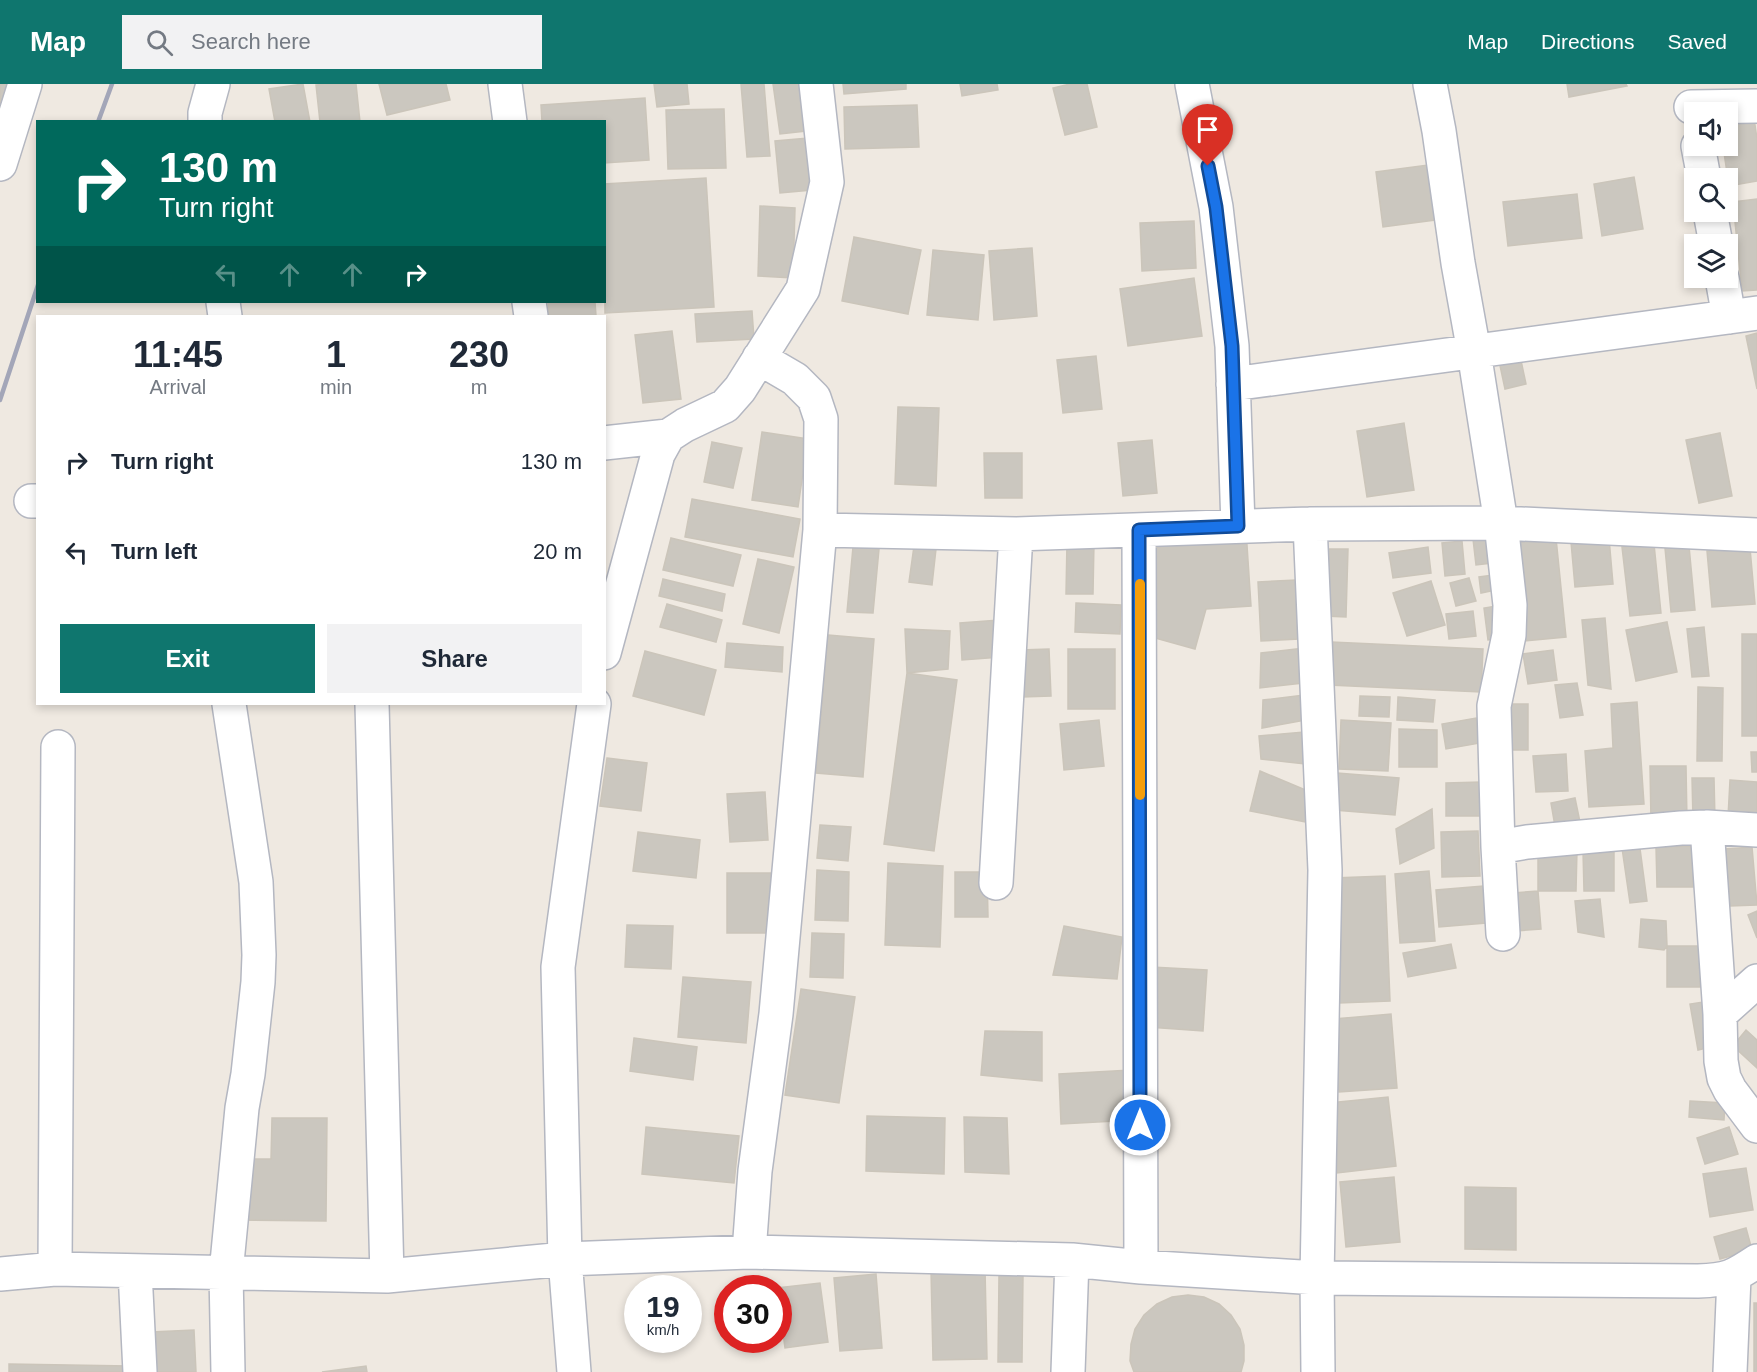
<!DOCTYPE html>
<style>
body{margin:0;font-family:Helvetica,sans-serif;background:#f2f2f3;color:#1f2937;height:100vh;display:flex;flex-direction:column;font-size:22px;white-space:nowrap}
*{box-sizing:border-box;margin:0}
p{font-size:20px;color:#747a83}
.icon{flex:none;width:33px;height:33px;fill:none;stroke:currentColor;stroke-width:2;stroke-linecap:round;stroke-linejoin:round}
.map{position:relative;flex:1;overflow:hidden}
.side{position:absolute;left:36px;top:231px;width:570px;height:390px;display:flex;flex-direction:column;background:#fff;border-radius:0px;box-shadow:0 3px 9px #0003}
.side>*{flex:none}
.top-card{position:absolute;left:36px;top:36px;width:570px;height:183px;border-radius:0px;box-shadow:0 3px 9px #0003;background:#00695c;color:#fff;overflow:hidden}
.buttons{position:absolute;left:1684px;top:18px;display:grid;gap:12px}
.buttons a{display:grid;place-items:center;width:54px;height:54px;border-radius:0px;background:#fff;box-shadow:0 3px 9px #0003;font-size:30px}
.speed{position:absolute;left:624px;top:1191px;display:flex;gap:12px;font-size:30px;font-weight:700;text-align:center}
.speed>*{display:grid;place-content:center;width:78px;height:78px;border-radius:50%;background:#fff;box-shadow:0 3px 9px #0003;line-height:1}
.speed small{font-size:15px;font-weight:400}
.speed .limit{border:9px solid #d22;background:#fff;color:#111}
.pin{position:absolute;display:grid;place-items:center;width:51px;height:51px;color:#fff;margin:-62px -26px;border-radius:50% 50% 50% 0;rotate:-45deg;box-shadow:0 0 6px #0007}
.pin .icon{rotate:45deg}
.me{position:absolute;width:66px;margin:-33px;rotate:0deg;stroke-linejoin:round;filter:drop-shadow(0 0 4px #0008)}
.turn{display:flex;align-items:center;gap:21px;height:126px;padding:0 24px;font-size:27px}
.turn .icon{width:78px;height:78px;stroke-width:2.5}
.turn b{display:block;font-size:42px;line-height:51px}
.lanes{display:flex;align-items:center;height:57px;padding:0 24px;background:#0003;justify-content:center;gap:30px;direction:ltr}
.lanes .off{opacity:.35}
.eta{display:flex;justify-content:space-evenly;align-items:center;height:102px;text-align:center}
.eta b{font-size:36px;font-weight:600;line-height:42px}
.button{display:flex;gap:12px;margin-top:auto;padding:12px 24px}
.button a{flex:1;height:69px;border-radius:0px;background:#0f766e;color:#fff;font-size:24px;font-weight:600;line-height:69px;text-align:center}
.button a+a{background:#f2f2f3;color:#1f2937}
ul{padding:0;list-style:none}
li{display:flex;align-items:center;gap:18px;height:90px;padding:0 24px}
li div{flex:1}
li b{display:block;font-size:22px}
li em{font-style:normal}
header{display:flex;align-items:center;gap:36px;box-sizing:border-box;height:84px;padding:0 30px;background:#0f766e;color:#fff}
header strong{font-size:28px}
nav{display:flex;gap:33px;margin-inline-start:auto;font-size:21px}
.search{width:420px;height:54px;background:#f2f2f3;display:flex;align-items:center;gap:15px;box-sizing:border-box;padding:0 21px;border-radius:0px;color:#747a83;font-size:22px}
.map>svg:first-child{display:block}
.building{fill:#cbc7bf;stroke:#cbc5ba;stroke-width:1.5}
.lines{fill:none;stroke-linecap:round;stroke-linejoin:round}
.minor-casing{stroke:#b4b7c1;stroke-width:36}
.minor{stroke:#fff;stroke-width:33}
.rail{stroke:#a3a6b8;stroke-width:4.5}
.route-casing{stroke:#114b97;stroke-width:15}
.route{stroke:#1a73e8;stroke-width:10}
.slow{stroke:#f59e0b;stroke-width:10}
</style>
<header>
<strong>Map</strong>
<div class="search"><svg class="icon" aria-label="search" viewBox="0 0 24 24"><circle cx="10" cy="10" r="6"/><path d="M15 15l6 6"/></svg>Search here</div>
<nav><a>Map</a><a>Directions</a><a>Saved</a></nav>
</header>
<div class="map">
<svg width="1757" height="1288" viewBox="0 0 1757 1288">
<rect width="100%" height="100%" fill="#efe9e1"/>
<path class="building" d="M0,0H14L0,35Z
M303,0L310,38H275L269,5Z
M326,0H356L360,38H320L316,1Z
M379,0H446L450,16L387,31Z
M654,0H687L689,20L657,23Z
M741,0H764L770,72L747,73Z
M773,0H800L806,47L780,50Z
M843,0H906V5L844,10Z
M960,0H997L998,6L962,12Z
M1070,0H1087L1097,43L1065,51L1053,4Z
M1567,0H1626L1627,2L1569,13Z
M645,14L649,76L604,79V38H542L541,21Z
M917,21L919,63L845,65L844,23Z
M724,25L726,84L668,85L666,26Z
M1754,34L1757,55V97L1729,102L1723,62H1728V38Z
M808,54L812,106L780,109L775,57Z
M1428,81L1435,136L1383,143L1376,88Z
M1634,93L1643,145L1602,152L1594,100Z
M706,94L714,223L605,229L604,100Z
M1577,110L1582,154L1508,162L1503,118Z
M1757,115V206L1742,207L1733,118Z
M760,122L795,124L793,194L758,192Z
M1194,137L1196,184L1142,187L1140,139Z
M854,153L921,166L908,230L842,217Z
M1032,164L1037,232L994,236L989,167Z
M933,166L984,171L978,236L927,231Z
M1194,194L1202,252L1128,262L1120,205Z
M548,218H595L596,232H549Z
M752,227L754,255L697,258L695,230Z
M672,247L681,315L643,319L635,251Z
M1757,249V305L1746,252Z
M1519,267L1526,300L1505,305L1498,272Z
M1096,272L1102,325L1063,329L1057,276Z
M898,323L939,324L936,402L895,400Z
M1404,339L1414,406L1367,413L1357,347Z
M762,348L808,355L798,423L752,416Z
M1720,349L1732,412L1699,419L1686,356Z
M1152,356L1157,409L1123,412L1118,359Z
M712,358L742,364L733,404L704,398Z
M984,369H1022V414H985Z
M692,415L800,435L793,473L685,453Z
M1246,446L1251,522L1206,525L1195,565L1155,554L1148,453Z
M1488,448L1492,479L1476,481L1473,455Z
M671,454L741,471L733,502L663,486Z
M1556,454L1566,553L1524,557L1514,459Z
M1609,454L1613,500L1575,503L1571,458Z
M1462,457L1465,490L1445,492L1442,459Z
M1067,458H1094L1093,510H1066Z
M1654,460L1661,529L1630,532L1622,463Z
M914,462L936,465L932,501L909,498Z
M1689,462L1695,526L1671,528L1665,464Z
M853,463L879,465L873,529L847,528Z
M1428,463L1431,489L1393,494L1389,469Z
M1750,464L1755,520L1712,523L1707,467Z
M1325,465H1348L1346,533L1324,532Z
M758,475L794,483L779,549L743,540Z
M1493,491L1496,506L1481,509L1479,493Z
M1469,494L1476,517L1456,522L1450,499Z
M663,495L725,510L722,527L659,512Z
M1296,496L1299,555L1261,557L1258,498Z
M1431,497L1445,541L1407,552L1393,509Z
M1076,519L1121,521L1120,550L1075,548Z
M667,520L722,536L716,558L660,543Z
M1496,522L1502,554L1488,556L1484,524Z
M1473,527L1476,552L1449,555L1446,530Z
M1605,534L1611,605L1588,601L1582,536Z
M999,536L1001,573L962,576L960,539Z
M1667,538L1677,588L1636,597L1626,546Z
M1704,543L1709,592L1692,593L1687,545Z
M905,545L950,547L948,585L907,589Z
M1742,550H1757V652H1742Z
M828,551L874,555L863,693L816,689Z
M1331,558L1483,565L1481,608L1329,601Z
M727,559L783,563L782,588L725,583Z
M1304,564L1303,599L1260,604L1261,569Z
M1049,565L1051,612L1022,613L1020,566Z
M1068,565H1115V625H1068Z
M1553,566L1557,596L1528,600L1523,570Z
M645,567L716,586L704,631L633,612Z
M907,589L957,596L934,767L884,760Z
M1577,599L1583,631L1560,634L1555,601Z
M1698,603L1723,604L1722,677H1697Z
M1304,611L1306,636L1262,644L1263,616Z
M1360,612L1390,613L1389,633L1359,632Z
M1398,613L1435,616L1433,638L1397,636Z
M1637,618L1644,720L1589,723L1585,667L1613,664L1611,620Z
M1508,620H1528V666H1508Z
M1476,634L1480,659L1446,665L1442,640Z
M1099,636L1104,682L1064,686L1060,640Z
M1341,636L1391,639L1388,687L1339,685Z
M1399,645L1437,646V683H1399Z
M1304,648L1305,680L1261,675L1259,652Z
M1751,668H1757V688H1752Z
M1566,670L1568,707L1536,708L1533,672Z
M607,674L647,679L641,727L600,722Z
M1650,682H1686L1687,737H1651Z
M1260,687L1308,707L1311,739L1250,727Z
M1337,689L1399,694L1395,731L1334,726Z
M1692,694H1714L1715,736H1693Z
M1730,696L1757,698V735L1728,733Z
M1481,698L1482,732H1446V699Z
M765,708L768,756L730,758L727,710Z
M1575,714L1581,743L1556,748L1551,719Z
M1432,725L1434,764L1400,780L1396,745Z
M820,741L851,743L848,777L817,774Z
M1478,747L1480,792L1442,793L1441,748Z
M638,748L700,756L696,794L633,787Z
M1639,757L1647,817L1630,819L1622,764Z
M1692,762L1693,803H1657L1656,763Z
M1752,763L1757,821L1730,822L1725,765Z
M1538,766H1577L1576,807H1538Z
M1583,767H1614V807H1584Z
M888,779L943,782L940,863L885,861Z
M817,786L849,788L848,837L815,836Z
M1429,787L1435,857L1400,859L1395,790Z
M955,788H987L988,833H955Z
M727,789H774L773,849H727Z
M1385,792L1390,917L1339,919L1333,794Z
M1483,802L1486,839L1439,843L1436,806Z
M1538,807L1541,845L1516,847L1513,809Z
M1600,815L1604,853L1578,848L1575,817Z
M1757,827V854L1748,831Z
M1641,835L1666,837L1667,862L1664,866L1639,863Z
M627,841L673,842L671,885L625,883Z
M1064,842L1122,853L1117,895L1053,891Z
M812,849L844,850L843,894L810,893Z
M1451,860L1456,884L1408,893L1403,869Z
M1667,862H1699L1700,903H1667Z
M1151,883L1207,886L1203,947L1148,943Z
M683,893L751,898L746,959L678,953Z
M801,905L855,913L839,1019L785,1011Z
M1703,918L1711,963L1698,966L1690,920Z
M1391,930L1397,1004L1339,1008L1334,935Z
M1746,946L1757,956V984L1733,962Z
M985,947L1042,948V997L981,991Z
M634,954L697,963L693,996L630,987Z
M1131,986L1134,1036L1061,1040L1059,990Z
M1388,1013L1396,1082L1337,1089L1329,1019Z
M1690,1017L1725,1019L1724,1036L1689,1033Z
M867,1032L945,1034L944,1090L866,1087Z
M964,1033L1007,1034L1009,1090L965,1088Z
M272,1034H327L326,1137L238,1136V1075H271Z
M646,1043L739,1052L734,1099L642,1090Z
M1729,1043L1738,1070L1705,1080L1697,1054Z
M1746,1084L1753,1126L1710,1133L1703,1090Z
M1394,1093L1400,1158L1346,1163L1340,1098Z
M1465,1103L1516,1104V1166L1465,1165Z
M1746,1144L1752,1166L1720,1175L1714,1153Z
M985,1185L987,1275L933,1276L931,1186Z
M876,1190L882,1264L840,1267L834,1194Z
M999,1191H1023L1022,1278H998Z
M820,1199L828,1258L785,1264L777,1204Z
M1188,1211L1204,1213L1219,1220L1231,1231L1240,1245L1244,1261V1277L1241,1288H1134L1130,1277L1131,1260L1135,1245L1144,1231L1157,1220L1172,1213Z
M1754,1219H1757V1287L1754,1288Z
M194,1246L196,1288H153L151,1248Z
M9,1280L129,1282V1288H9Z
M366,1282L367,1288H322Z"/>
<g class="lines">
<g class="minor-casing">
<path id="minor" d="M505,0L510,38
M1192,0L1216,123L1232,262L1238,442
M1430,0L1439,47L1458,179L1474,268L1501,439L1510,521L1509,551L1494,622L1498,763L1503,850
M1691,23L1757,22
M205,38V29L213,0
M1698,62L1704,94
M0,80L25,0
M1710,128L1716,160
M1722,194L1729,233
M223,218L225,232
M529,218L531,232
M1233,300L1757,229
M604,359L668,352
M31,417H38
M1310,440L1325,786L1317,1194L1318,1288
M820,446L1016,450L1310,440L1501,439L1757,451
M1139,446L1141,1183
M604,569L658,370L668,352L685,341L725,322L740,305L803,205L827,98L816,0
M372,620L387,1192
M1707,743L1720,930L1721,977L1724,994L1730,1006L1757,1042
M1498,763L1527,758L1681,744L1707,743L1757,746
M996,799L1016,450
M1720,930L1757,897
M749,1168L755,1087L776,930L820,446L821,335L814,314L795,295L759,274
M55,1185L58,663
M135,1187L140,1288
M0,1190L55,1185L387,1192L565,1175L749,1168L1072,1176L1141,1183L1317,1194L1698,1197C1728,1196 1733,1193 1757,1177
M228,1288L226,1189L242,1024L248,990L258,898L259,871L256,798L229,620
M574,1288L565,1175L558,883L594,620
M1068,1288L1072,1176
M1730,1288L1734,1193"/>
</g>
<use href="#minor" class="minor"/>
<path class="rail" d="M98,38L112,0
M0,316L38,201"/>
</g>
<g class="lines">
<g class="route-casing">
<path id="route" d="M1140,1041L1139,446L1238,442L1232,262L1216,123L1208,82"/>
</g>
<use href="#route" class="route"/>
<path class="slow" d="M1140,500V711"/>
</g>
</svg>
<div class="buttons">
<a><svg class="icon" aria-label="sound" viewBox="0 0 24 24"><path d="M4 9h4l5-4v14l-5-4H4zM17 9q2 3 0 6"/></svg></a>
<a><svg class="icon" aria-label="search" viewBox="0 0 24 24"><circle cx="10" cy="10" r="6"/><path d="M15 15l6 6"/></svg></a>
<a><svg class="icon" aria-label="layers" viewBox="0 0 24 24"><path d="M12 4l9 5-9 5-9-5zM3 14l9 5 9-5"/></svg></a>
</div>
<div class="speed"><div>19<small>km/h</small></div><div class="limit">30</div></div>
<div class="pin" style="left:1208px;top:82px;background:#d93025"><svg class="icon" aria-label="arrive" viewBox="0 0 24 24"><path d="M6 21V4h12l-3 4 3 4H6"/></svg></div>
<svg class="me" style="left:1140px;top:1041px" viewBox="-20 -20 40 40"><circle r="17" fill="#1a73e8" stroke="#fff" stroke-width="3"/><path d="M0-11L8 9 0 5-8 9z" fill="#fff"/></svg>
<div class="top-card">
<div class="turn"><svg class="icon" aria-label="right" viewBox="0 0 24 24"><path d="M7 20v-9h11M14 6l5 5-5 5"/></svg><div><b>130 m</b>Turn right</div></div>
<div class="lanes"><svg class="icon off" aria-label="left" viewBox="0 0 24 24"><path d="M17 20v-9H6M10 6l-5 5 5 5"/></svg><svg class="icon off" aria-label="ahead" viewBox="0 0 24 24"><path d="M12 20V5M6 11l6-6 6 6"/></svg><svg class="icon off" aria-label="ahead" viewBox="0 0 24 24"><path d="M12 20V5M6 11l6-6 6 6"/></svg><svg class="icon" aria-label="right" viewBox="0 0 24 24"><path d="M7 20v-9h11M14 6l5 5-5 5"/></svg></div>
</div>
<section class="side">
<div class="eta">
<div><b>11:45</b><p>Arrival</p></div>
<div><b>1</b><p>min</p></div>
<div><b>230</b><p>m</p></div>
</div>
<ul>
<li><svg class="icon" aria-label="right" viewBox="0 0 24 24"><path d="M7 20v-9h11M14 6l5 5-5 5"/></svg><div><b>Turn right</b></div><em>130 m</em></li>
<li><svg class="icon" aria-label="left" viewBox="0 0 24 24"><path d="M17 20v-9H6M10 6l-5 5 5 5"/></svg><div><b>Turn left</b></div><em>20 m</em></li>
</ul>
<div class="button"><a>Exit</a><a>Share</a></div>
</section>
</div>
